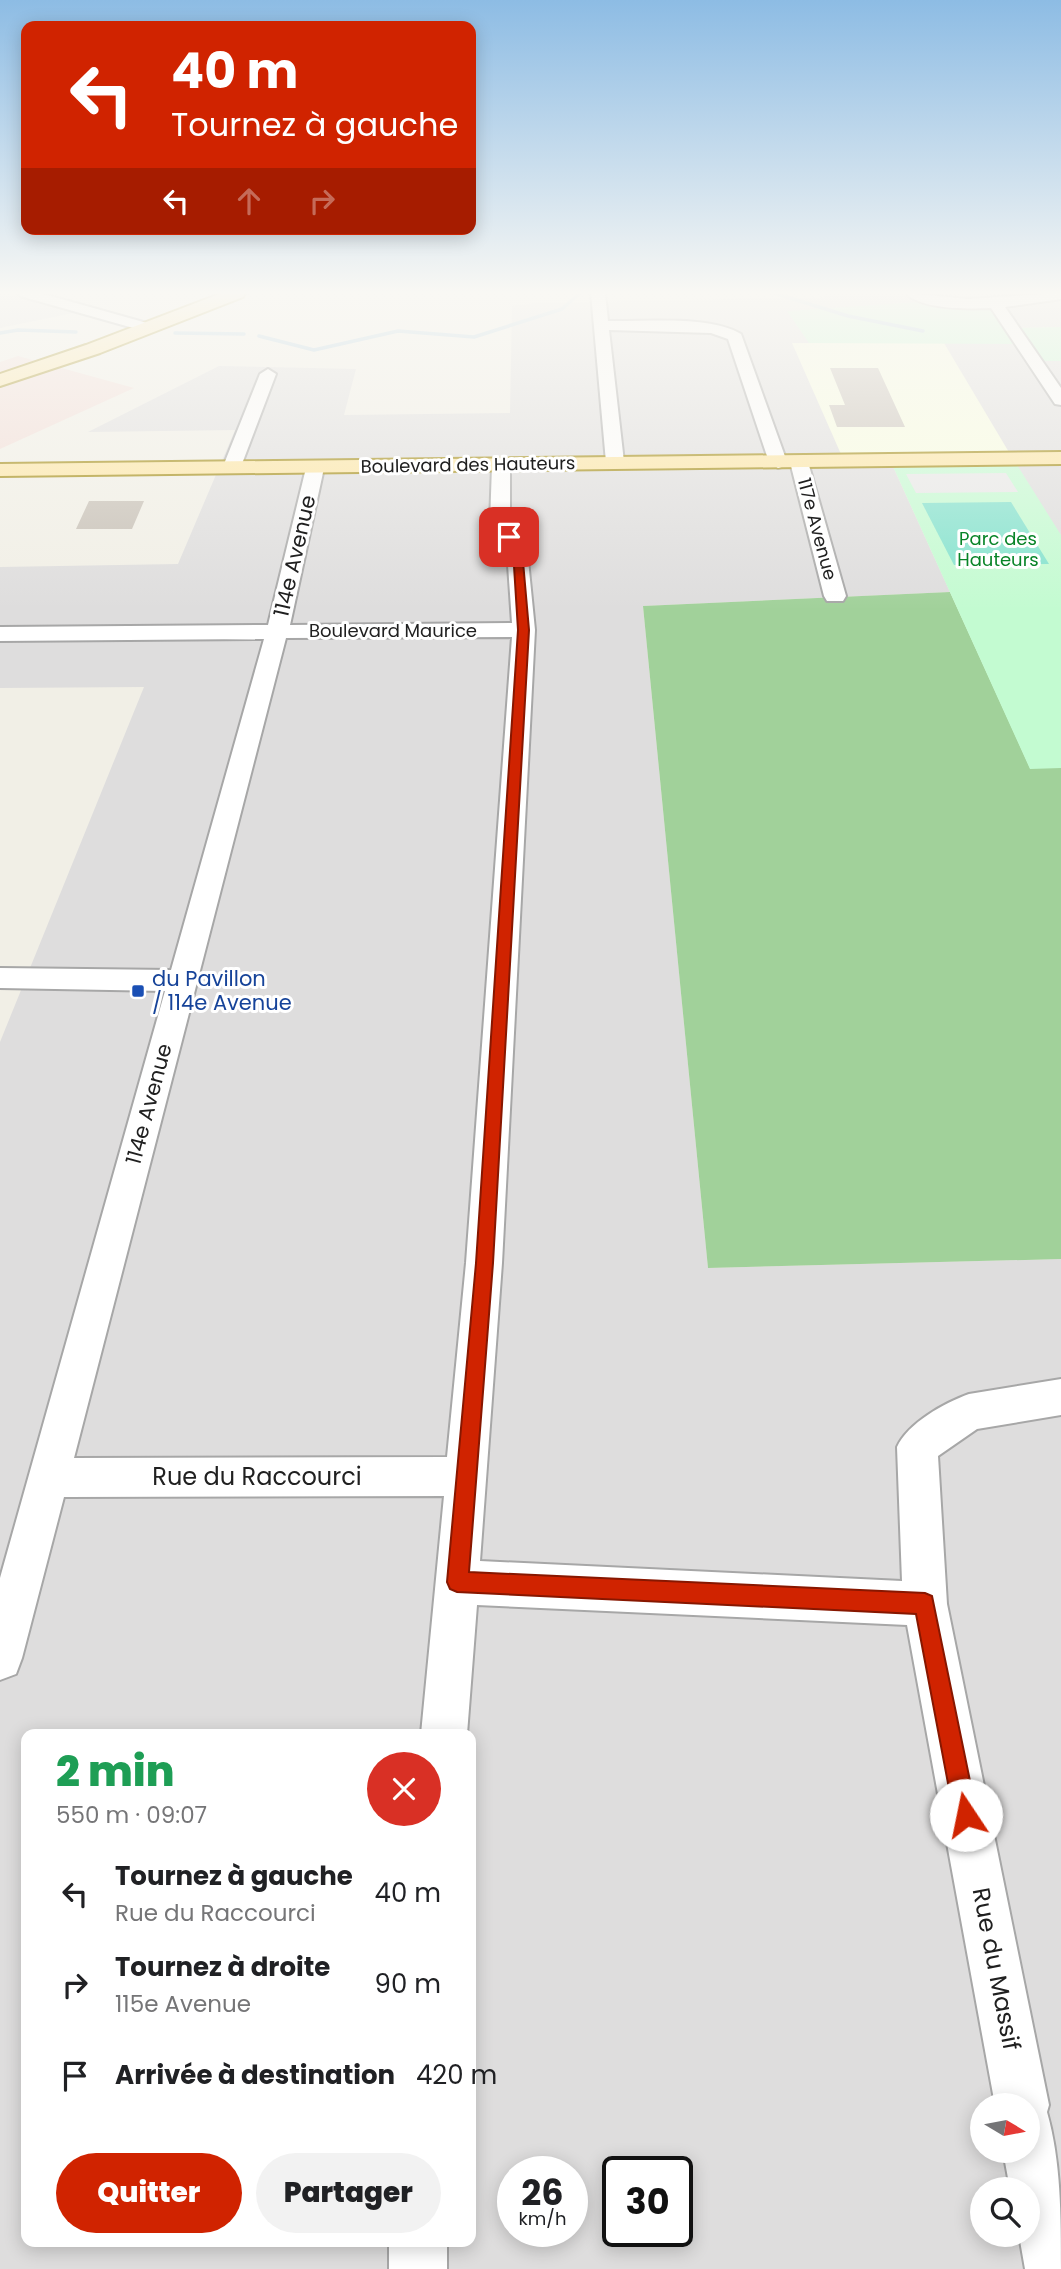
<!DOCTYPE html>
<html lang="fr">
<meta charset="utf-8">
<style>
body{margin:0;font-family:Poppins,sans-serif;background:#f2f2f2;color:#202124;height:100vh;display:flex;flex-direction:column;font-size:26px;white-space:nowrap}
*{box-sizing:border-box;margin:0}
p{font-size:23px;color:#757577}
.icon{flex:none;width:38px;height:38px;fill:none;stroke:currentColor;stroke-width:2;stroke-linecap:round;stroke-linejoin:round}
.map{position:relative;flex:1;overflow:hidden}
.drawer{position:absolute;left:21px;top:1729px;width:455px;height:518px;display:flex;flex-direction:column;background:#fff;border-radius:14px;box-shadow:0 4px 18px #0003}
.drawer>*{flex:none}
.hud{position:absolute;left:21px;top:21px;width:455px;height:214px;border-radius:14px;box-shadow:0 4px 18px #0003;background:#d02300;color:#fff;overflow:hidden}
.needle{width:46px;rotate:100deg}
.tools{position:absolute;left:970px;top:2093px;display:grid;gap:14px}
.tools a{display:grid;place-items:center;width:70px;height:70px;border-radius:50%;background:#fff;box-shadow:0 4px 18px #0003;font-size:35px}
.speed{position:absolute;left:497px;top:2156px;display:flex;gap:14px;font-size:35px;font-weight:700;text-align:center}
.speed>*{display:grid;place-content:center;width:91px;height:91px;border-radius:50%;background:#fff;box-shadow:0 4px 18px #0003;line-height:1}
.speed small{font-size:18px;font-weight:400}
.speed .limit{border:4px solid #111;border-radius:10px;background:#fff;color:#111}
.pin{position:absolute;display:grid;place-items:center;width:60px;height:60px;color:#fff;margin:-30px;border-radius:14px;box-shadow:0 4px 10px #0006}
.me{position:absolute;width:77px;margin:-38px;rotate:349deg;stroke-linejoin:round;filter:drop-shadow(0 0 5px #0008)}
.turn{display:flex;align-items:center;gap:24px;height:147px;padding:0 35px;font-size:32px}
.turn .icon{width:91px;height:91px;stroke-width:2.5}
.turn b{display:block;font-size:49px;line-height:60px}
.lanes{display:flex;align-items:center;height:66px;padding:0 35px;background:#0003;justify-content:center;gap:35px;direction:ltr}
.lanes .off{opacity:.35}
.round{display:grid;place-items:center;flex:none;width:74px;height:74px;border-radius:37px;background:#f2f2f2}
.summary{display:flex;align-items:center;justify-content:space-between;height:119px;padding:0 35px}
h1{font-size:42px;font-weight:800;line-height:52px;color:#1e9e55}
.primary-button{display:flex;gap:14px;margin-top:auto;padding:14px 35px}
.primary-button a{flex:1;height:80px;border-radius:42px;background:#d02300;color:#fff;font-size:28px;font-weight:800;line-height:80px;text-align:center}
.primary-button a+a{background:#f2f2f2;color:#202124}
ul{padding:0;list-style:none}
li{display:flex;align-items:center;gap:21px;height:91px;padding:0 35px}
li div{flex:1}
li b{display:block;font-size:26px}
li em{font-style:normal}
.map>svg:first-child{display:block}
.residential{fill:#dedddd;fill-rule:evenodd}
.commercial{fill:#f2dbd5}
.education{fill:#faffe1}
.forest{fill:#a1d19a}
.park{fill:#c3fbd1}
.pitch{fill:#82e2cd}
.parking{fill:#e8e8e8}
.lines{fill:none;stroke-linecap:round;stroke-linejoin:round}
.stream{stroke:#a6c9df;stroke-width:3.5}
.building{fill:#c6bfb5}
.minor-casing{stroke:#a7a7a7;stroke-width:4}
.major-casing{stroke:#9c8300;stroke-width:4}
.minor{fill:#fff;fill-rule:evenodd}
.major{fill:#fee59e;fill-rule:evenodd}
.route{fill:#d02300;stroke:#871700;stroke-width:2}
.transit-dot{fill:#1a4fb4;stroke:#fff;stroke-width:2.5}
.labels{text-anchor:middle;stroke-width:6;stroke-linejoin:round;paint-order:stroke}
.far-street-label{font-size:18px;fill:#202020;stroke:#fff}
.far-park-label{font-size:18px;fill:#088428;stroke:#fff}
.street-label{font-size:21px;fill:#202020;stroke:#fff}
.transit-label{font-size:21px;fill:#164399;stroke:#fff;text-anchor:start}
.near-street-label{font-size:24px;fill:#202020;stroke:#fff}
</style>
<div class="map">
<svg width="1061" height="2269" viewBox="0 0 1061 2269">
<rect width="100%" height="100%" fill="#f1efe6"/>
<path class="residential" d="M0,293L83,311L0,328Z
M823,293H1061V327L1019,328L1039,361H1061V535L891,462L950,592L643,606L708,1268L1061,1259V2269H0V1042L144,687L0,688V567L178,564L235,430L88,432L219,366L356,369L344,415L510,413L512,306L537,303L825,297ZM26,1734H471V2242H26ZM982,2105H1027V2151H982ZM513,2172H572V2231H513ZM618,2172H677V2231H618ZM982,2189H1027V2235H982Z"/>
<path class="commercial" d="M18,356L134,388L0,449V362Z"/>
<path class="education" d="M792,343H944L1013,459L844,461Z"/>
<path class="forest" d="M950,592L1030,768H1061V1259L708,1268L643,606Z"/>
<path class="park" d="M933,301L994,302L1023,344L809,343L787,311Z
M1061,327V361H1039L1018,328Z
M1014,460L1061,535V768L1030,769L891,462Z"/>
<path class="pitch" d="M1011,502L1049,564L954,565L922,503Z"/>
<path class="parking" d="M1006,473L1018,492L916,493L906,474Z"/>
<g class="lines">
<path class="stream" d="M774,293L848,316L923,331
M0,333L18,330L76,332
M175,333L244,334
M259,336L314,350L398,331L474,337L562,309L580,293"/>
</g>
<path class="building" d="M830,368H878L905,427H837L829,405H845Z
M89,501H144L132,529H76Z"/>
<g class="lines">
<g class="minor-casing">
<path id="minor" d="M18,293H40L154,325L157,328L154,331H144L20,296Z
M591,293H605L608,321C646,322 709,315 741,334L787,462L785,466L778,468L769,462L728,339L711,333L609,330L624,462L615,468L608,466L606,462Z
M906,293L968,299L1061,293V299L1005,307L1061,388V405L1055,404L991,308C968,309 921,310 906,293Z
M268,369L276,374L240,469L238,473H224L222,469L260,374Z
M799,456L808,462L846,596L843,601H827L824,596L790,462Z
M501,460L510,466V524L527,550L535,630L502,1263L480,1561L902,1581L897,1447C908,1423 944,1403 969,1394L1061,1379V1415L977,1429L938,1456L947,1604L1049,2105L1047,2112C1061,2161 1061,2216 1061,2269H1025L1019,2235H1027V2189H1010L1003,2151H1027V2105H995L907,1625L477,1605L467,1734H421L444,1496L64,1497L22,1658L16,1674L0,1680V1578L165,991L0,988V968L171,970L264,639L0,641V627L268,625L306,468L315,462L324,468L290,625L512,623L507,550L490,524L492,466ZM512,637L466,1263L447,1457L74,1458L286,638Z
M389,2242H447V2269H389Z"/>
</g>
<g class="major-casing">
<path id="major" d="M222,293H245L243,297L100,353L0,386V374L86,345Z
M1061,452V464L0,476V464Z"/>
</g>
<use href="#minor" class="minor"/>
<use href="#major" class="major"/>
</g>
<linearGradient id="sky" x2="0" y2="1"><stop stop-color="#8dbce4"/><stop offset="0.48" stop-color="#f9f8f4"/><stop offset="1" stop-color="#f9f8f4" stop-opacity="0"/></linearGradient>
<rect width="1061" height="610" fill="url(#sky)"/>
<path class="route" d="M505,535H512L522,550L529,630L493,1263L469,1572L925,1593L932,1596L977,1815L974,1823L966,1826L958,1823L954,1815L916,1614L457,1592L450,1589L447,1582L476,1263L518,630L513,550L504,537Z"/>
<rect class="transit-dot" x="131" y="984" width="14" height="14" rx="3.5"/>
<g class="labels">
<g class="far-street-label">
<text transform="translate(468 465) rotate(-1)" y="6">Boulevard des Hauteurs</text>
<text transform="translate(817 529) rotate(75)" y="6">117e Avenue</text>
<text x="393" y="637">Boulevard Maurice</text>
</g>
<g class="far-park-label">
<text x="998" y="545">Parc des<tspan x="998" dy="21">Hauteurs</tspan></text>
</g>
<g class="street-label">
<text transform="translate(295 556) rotate(-77)" y="7">114e Avenue</text>
<text transform="translate(149 1104) rotate(-75)" y="7">114e Avenue</text>
</g>
<g class="transit-label">
<text x="152" y="986">du Pavillon<tspan x="152" dy="24">/ 114e Avenue</tspan></text>
</g>
<g class="near-street-label">
<text x="257" y="1485">Rue du Raccourci</text>
<text transform="translate(996 1969) rotate(79)" y="8">Rue du Massif</text>
</g>
</g>
</svg>
<div class="tools">
<a><svg class="needle" viewBox="-14 -14 28 28"><path d="M0-13l5 13h-10z" fill="#e53935"/><path d="M0 13l5-13h-10z" fill="#757577"/></svg></a>
<a><svg class="icon" aria-label="search" viewBox="0 0 24 24"><circle cx="10" cy="10" r="6"/><path d="M15 15l6 6"/></svg></a>
</div>
<div class="speed"><div>26<small>km/h</small></div><div class="limit">30</div></div>
<div class="pin" style="left:509px;top:537px;background:#d93025"><svg class="icon" aria-label="arrive" viewBox="0 0 24 24"><path d="M6 21V4h12l-3 4 3 4H6"/></svg></div>
<svg class="me" style="left:966px;top:1815px" viewBox="-20 -20 40 40"><circle r="19" fill="#fff"/><path d="M0-13L10 11 0 6-10 11z" fill="#d02300"/></svg>
<div class="hud">
<div class="turn"><svg class="icon" aria-label="left" viewBox="0 0 24 24"><path d="M17 20v-9H6M10 6l-5 5 5 5"/></svg><div><b>40 m</b>Tournez à gauche</div></div>
<div class="lanes"><svg class="icon" aria-label="left" viewBox="0 0 24 24"><path d="M17 20v-9H6M10 6l-5 5 5 5"/></svg><svg class="icon off" aria-label="ahead" viewBox="0 0 24 24"><path d="M12 20V5M6 11l6-6 6 6"/></svg><svg class="icon off" aria-label="right" viewBox="0 0 24 24"><path d="M7 20v-9h11M14 6l5 5-5 5"/></svg></div>
</div>
<section class="drawer">
<div class="summary"><div><h1>2 min</h1><p>550 m · 09:07</p></div><a class="round" style="background:#d93025;color:#fff"><svg class="icon" aria-label="close" viewBox="0 0 24 24"><path d="M6 6l12 12M18 6L6 18"/></svg></a></div>
<ul>
<li><svg class="icon" aria-label="left" viewBox="0 0 24 24"><path d="M17 20v-9H6M10 6l-5 5 5 5"/></svg><div><b>Tournez à gauche</b><p>Rue du Raccourci</p></div><em>40 m</em></li>
<li><svg class="icon" aria-label="right" viewBox="0 0 24 24"><path d="M7 20v-9h11M14 6l5 5-5 5"/></svg><div><b>Tournez à droite</b><p>115e Avenue</p></div><em>90 m</em></li>
<li><svg class="icon" aria-label="arrive" viewBox="0 0 24 24"><path d="M6 21V4h12l-3 4 3 4H6"/></svg><div><b>Arrivée à destination</b></div><em>420 m</em></li>
</ul>
<div class="primary-button"><a>Quitter</a><a>Partager</a></div>
</section>
</div>
